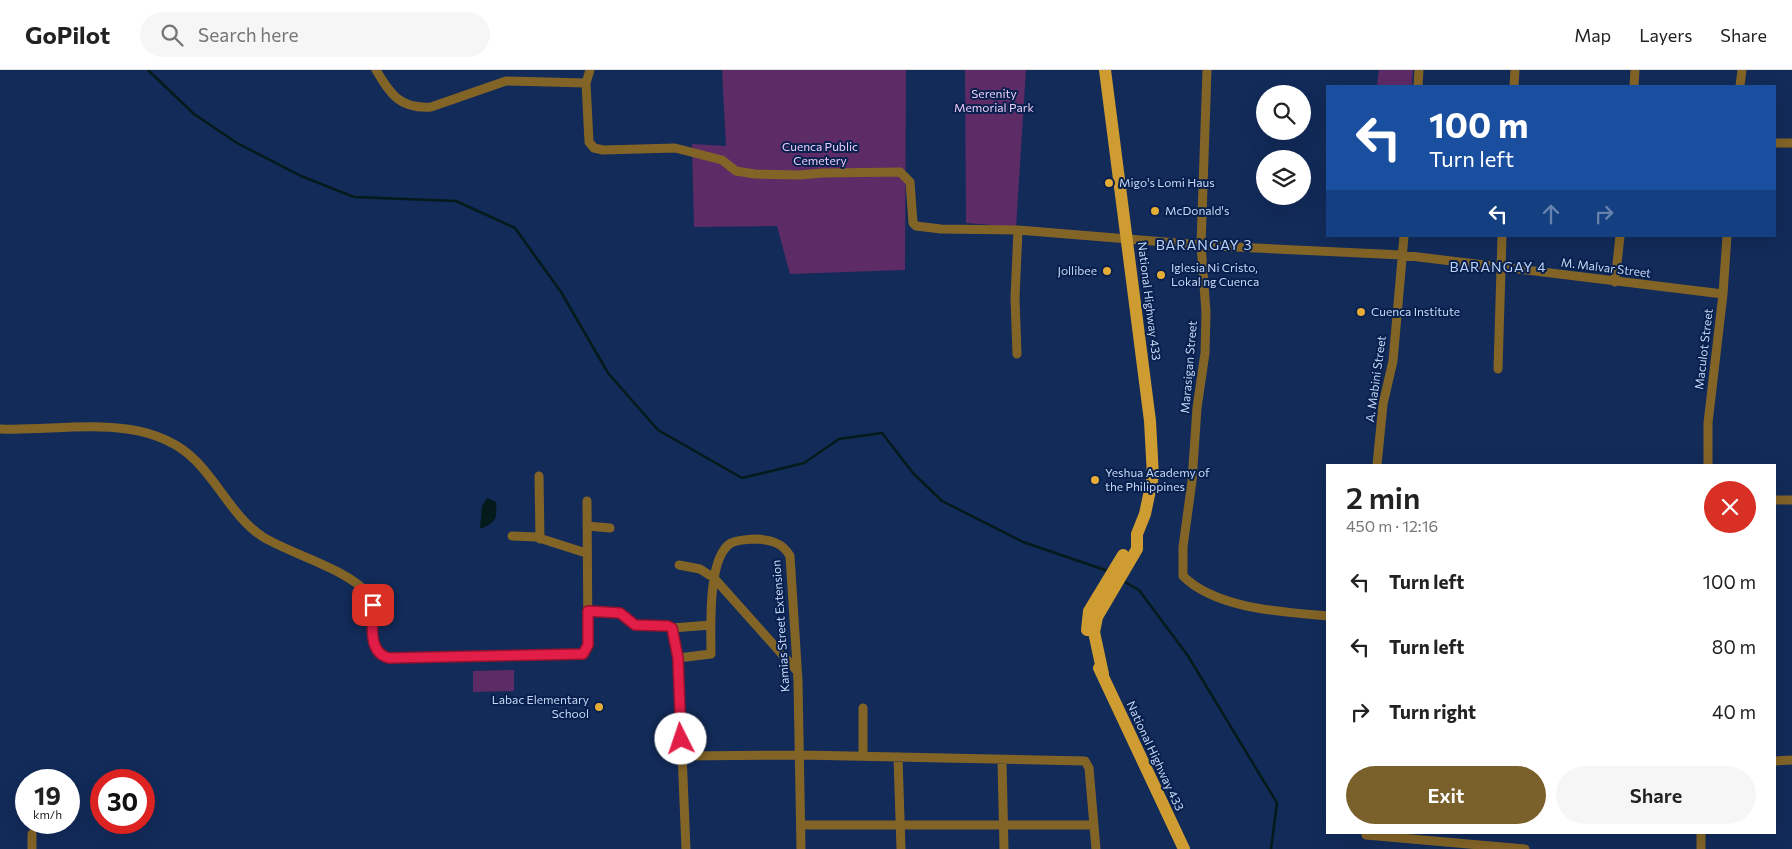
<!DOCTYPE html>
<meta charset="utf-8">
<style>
body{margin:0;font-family:Commissioner,sans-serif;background:#f6f6f6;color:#222;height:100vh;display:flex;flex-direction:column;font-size:19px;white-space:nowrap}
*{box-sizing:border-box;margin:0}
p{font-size:16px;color:#767676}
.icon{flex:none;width:28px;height:28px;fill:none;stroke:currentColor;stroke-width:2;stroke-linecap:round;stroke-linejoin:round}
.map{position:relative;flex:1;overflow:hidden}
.drawer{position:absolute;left:1326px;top:394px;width:450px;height:370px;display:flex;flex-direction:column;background:#fff;border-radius:0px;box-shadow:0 5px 20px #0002}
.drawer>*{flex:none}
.hud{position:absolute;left:1326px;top:15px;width:450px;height:152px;border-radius:0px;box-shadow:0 5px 20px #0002;background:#1a4fa0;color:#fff;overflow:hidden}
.fabs{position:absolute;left:1256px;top:15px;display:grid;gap:10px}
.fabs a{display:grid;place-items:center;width:55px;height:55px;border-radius:50%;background:#fff;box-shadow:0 5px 20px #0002;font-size:25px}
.speed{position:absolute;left:15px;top:699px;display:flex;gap:10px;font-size:25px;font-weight:700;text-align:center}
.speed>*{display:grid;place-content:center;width:65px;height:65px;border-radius:50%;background:#fff;box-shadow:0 5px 20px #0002;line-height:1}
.speed small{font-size:12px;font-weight:400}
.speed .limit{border:8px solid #d22;background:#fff;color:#111}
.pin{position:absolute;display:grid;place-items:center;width:42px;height:42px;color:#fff;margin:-21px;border-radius:10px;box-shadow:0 2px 8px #0006}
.me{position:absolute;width:55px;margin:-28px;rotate:356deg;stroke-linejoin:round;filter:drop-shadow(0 0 4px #0008)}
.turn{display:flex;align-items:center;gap:18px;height:105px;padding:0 20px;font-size:22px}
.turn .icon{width:65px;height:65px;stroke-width:2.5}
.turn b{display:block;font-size:35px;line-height:42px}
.lanes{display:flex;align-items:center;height:48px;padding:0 20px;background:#0003;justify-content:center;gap:25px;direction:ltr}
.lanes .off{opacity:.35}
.round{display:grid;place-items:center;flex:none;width:52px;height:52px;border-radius:26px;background:#f6f6f6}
.headline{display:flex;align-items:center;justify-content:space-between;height:85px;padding:0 20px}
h1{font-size:30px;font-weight:600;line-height:38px}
.action{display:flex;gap:10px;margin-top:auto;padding:10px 20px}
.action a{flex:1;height:58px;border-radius:30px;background:#7a612b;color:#fff;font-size:20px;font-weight:600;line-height:58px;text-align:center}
.action a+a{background:#f6f6f6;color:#222}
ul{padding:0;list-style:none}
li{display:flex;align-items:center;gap:15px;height:65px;padding:0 20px}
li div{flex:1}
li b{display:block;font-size:19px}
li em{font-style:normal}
header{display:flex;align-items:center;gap:30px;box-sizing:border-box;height:70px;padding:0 25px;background:#fff;border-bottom:1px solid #e0e0e0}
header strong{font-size:24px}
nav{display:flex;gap:28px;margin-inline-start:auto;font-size:18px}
.search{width:350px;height:45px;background:#f6f6f6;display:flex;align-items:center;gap:12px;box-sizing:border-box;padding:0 18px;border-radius:28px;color:#767676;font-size:19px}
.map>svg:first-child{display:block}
.green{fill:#5d2b65}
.water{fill:#051a1b}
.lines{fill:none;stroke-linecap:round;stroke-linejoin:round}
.stream{stroke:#051a1b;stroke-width:2.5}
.minor{stroke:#836427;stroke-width:9}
.primary{stroke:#cf9c31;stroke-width:12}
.route-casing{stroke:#92132f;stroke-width:12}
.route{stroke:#e11d48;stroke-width:9}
.poi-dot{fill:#e5ad36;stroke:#08204e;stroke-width:2}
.labels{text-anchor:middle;stroke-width:4;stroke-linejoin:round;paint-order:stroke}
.park-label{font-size:12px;fill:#f0cdf6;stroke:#08204e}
.poi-label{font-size:12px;fill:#c7d8f6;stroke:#08204e;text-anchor:start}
.street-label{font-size:12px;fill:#c7d8f6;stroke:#08204e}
.neighbourhood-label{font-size:14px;letter-spacing:1px;fill:#bed2f5;stroke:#08204e}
</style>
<header>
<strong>GoPilot</strong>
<div class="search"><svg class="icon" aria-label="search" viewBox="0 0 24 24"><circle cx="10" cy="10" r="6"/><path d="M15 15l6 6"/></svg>Search here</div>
<nav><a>Map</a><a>Layers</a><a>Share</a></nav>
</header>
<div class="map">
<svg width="1792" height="779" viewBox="0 0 1792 779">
<rect width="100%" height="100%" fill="#122b59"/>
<path class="green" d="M722,0H906L905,200L790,204L777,156L694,157L692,74L726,76Z
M965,0H1026L1016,157L966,153Z
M1379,0H1413L1412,16H1377Z
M514,600V621L473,622V601Z"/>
<path class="water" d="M487,428L496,432C497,448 497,451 483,458H480L482,436Z"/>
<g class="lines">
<path class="stream" d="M148,0L194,44L237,73L301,106L354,127L456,131L515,158L561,222L608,303L658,360L742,408L804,393L839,369L882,363L913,403L942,431L1023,472L1108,501
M1123,511L1139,520L1188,586L1277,733L1271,779"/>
<path class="minor" d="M376,0C391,25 400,39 431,37L506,11L586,13L589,72L594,78L603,80L675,78L722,90L736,101L755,104L799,105L823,103L900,102L910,112L913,153L916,156L941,159L1018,160L1214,176L1402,185L1723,224
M1207,0L1201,175L1206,242L1205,283L1197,338L1192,411L1183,477V506C1216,539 1283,542 1328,546
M586,13L590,0
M1418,16L1419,0
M1514,16L1515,0
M1634,16L1635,0
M1740,16L1742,0
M1775,73H1792
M1615,212L1620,166
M1017,284L1015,228L1018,160
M1498,299L1502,166
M0,359C63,362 146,340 196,391C219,414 235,449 263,467C291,484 350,500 369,525C382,543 360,581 389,588L583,584L588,575L587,431
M1377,395L1383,334L1393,291L1404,166
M1708,395V353L1723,224L1727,166
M539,406L540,469
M1775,430H1792
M587,456L610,458
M512,466L536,467L586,483
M679,495L700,499L714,508L797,601
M588,541L620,543L635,555H664L672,558L678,588L686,779
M672,558L711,555
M678,588L711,584C711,560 707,487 731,473C737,470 751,469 757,469C771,470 783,473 790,486L798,611L801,779
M682,686L801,685L1085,691L1089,698L1096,779
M863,686V638
M898,687L901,779
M1002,691L1004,779
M1775,691L1792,690
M801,755H1092
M32,764V779
M1366,765L1525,779
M1701,779V762"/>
<path class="primary" d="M1087,560L1089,541L1123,485
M1099,598L1184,779
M1103,604L1094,562L1097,547L1137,479V464L1145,444L1153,406L1150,351L1105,0"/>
</g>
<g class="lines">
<g class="route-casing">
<path id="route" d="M373,535C373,553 367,583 389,588L583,584L588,575V541L620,543L635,555L668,556L672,558L678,588L681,669"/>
</g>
<use href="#route" class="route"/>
</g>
<g class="poi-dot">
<circle cx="1109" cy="113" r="5"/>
<circle cx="1155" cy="141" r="5"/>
<circle cx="1107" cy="201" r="5"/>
<circle cx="1161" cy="205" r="5"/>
<circle cx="1361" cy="242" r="5"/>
<circle cx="1095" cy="410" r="5"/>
<circle cx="599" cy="637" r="5"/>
</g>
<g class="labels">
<g class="park-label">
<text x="994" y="28">Serenity<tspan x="994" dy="14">Memorial Park</tspan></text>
<text x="820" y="81">Cuenca Public<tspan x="820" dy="14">Cemetery</tspan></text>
</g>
<g class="poi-label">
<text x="1119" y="117">Migo's Lomi Haus</text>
<text x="1165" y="145">McDonald's</text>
<text x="1171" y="202">Iglesia Ni Cristo,<tspan x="1171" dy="14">Lokal ng Cuenca</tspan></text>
<text x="1097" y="205" text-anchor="end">Jollibee</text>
<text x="1371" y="246">Cuenca Institute</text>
<text x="1105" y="407">Yeshua Academy of<tspan x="1105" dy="14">the Philippines</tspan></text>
<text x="589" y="634" text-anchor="end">Labac Elementary<tspan x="589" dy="14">School</tspan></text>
</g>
<g class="street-label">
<text transform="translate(1606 198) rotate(7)" y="4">M. Malvar Street</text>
<text transform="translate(1149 231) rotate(83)" y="4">National Highway 433</text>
<text transform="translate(1704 279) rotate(-83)" y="4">Maculot Street</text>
<text transform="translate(1189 297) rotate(-85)" y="4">Marasigan Street</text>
<text transform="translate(1376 309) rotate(-82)" y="4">A. Mabini Street</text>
<text transform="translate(781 556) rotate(-94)" y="4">Kamias Street Extension</text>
<text transform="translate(1155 686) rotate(65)" y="4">National Highway 433</text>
</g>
<g class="neighbourhood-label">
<text x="1204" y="180">BARANGAY 3</text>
<text x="1498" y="202">BARANGAY 4</text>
</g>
</g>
</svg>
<div class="fabs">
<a><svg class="icon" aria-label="search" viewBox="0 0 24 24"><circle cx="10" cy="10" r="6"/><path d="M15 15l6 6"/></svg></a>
<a><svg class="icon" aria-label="layers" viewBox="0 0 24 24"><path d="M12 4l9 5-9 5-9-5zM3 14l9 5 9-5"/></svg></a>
</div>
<div class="speed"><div>19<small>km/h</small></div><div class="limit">30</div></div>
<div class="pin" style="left:373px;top:535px;background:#d93025"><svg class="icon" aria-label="arrive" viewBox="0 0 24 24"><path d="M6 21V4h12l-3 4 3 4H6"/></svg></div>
<svg class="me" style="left:681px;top:669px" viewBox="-20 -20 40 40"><circle r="19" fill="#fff"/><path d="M0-13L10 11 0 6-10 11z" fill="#e11d48"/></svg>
<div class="hud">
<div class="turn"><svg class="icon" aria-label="left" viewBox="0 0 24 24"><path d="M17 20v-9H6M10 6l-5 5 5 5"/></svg><div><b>100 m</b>Turn left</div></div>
<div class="lanes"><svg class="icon" aria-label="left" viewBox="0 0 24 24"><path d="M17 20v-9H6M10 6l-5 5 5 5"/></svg><svg class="icon off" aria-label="ahead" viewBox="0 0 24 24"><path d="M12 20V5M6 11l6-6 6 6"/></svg><svg class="icon off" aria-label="right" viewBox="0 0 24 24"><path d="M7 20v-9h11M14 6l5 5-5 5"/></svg></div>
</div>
<section class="drawer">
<div class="headline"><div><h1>2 min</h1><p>450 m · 12:16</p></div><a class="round" style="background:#d93025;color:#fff"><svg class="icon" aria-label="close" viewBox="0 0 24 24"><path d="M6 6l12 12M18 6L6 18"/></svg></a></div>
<ul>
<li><svg class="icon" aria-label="left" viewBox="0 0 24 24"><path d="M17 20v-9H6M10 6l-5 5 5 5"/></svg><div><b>Turn left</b></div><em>100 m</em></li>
<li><svg class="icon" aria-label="left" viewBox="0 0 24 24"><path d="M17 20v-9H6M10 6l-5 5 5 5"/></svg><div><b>Turn left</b></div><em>80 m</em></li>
<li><svg class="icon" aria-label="right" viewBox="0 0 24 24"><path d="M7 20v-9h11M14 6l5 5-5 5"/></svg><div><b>Turn right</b></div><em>40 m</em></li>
</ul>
<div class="action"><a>Exit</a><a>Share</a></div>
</section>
</div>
